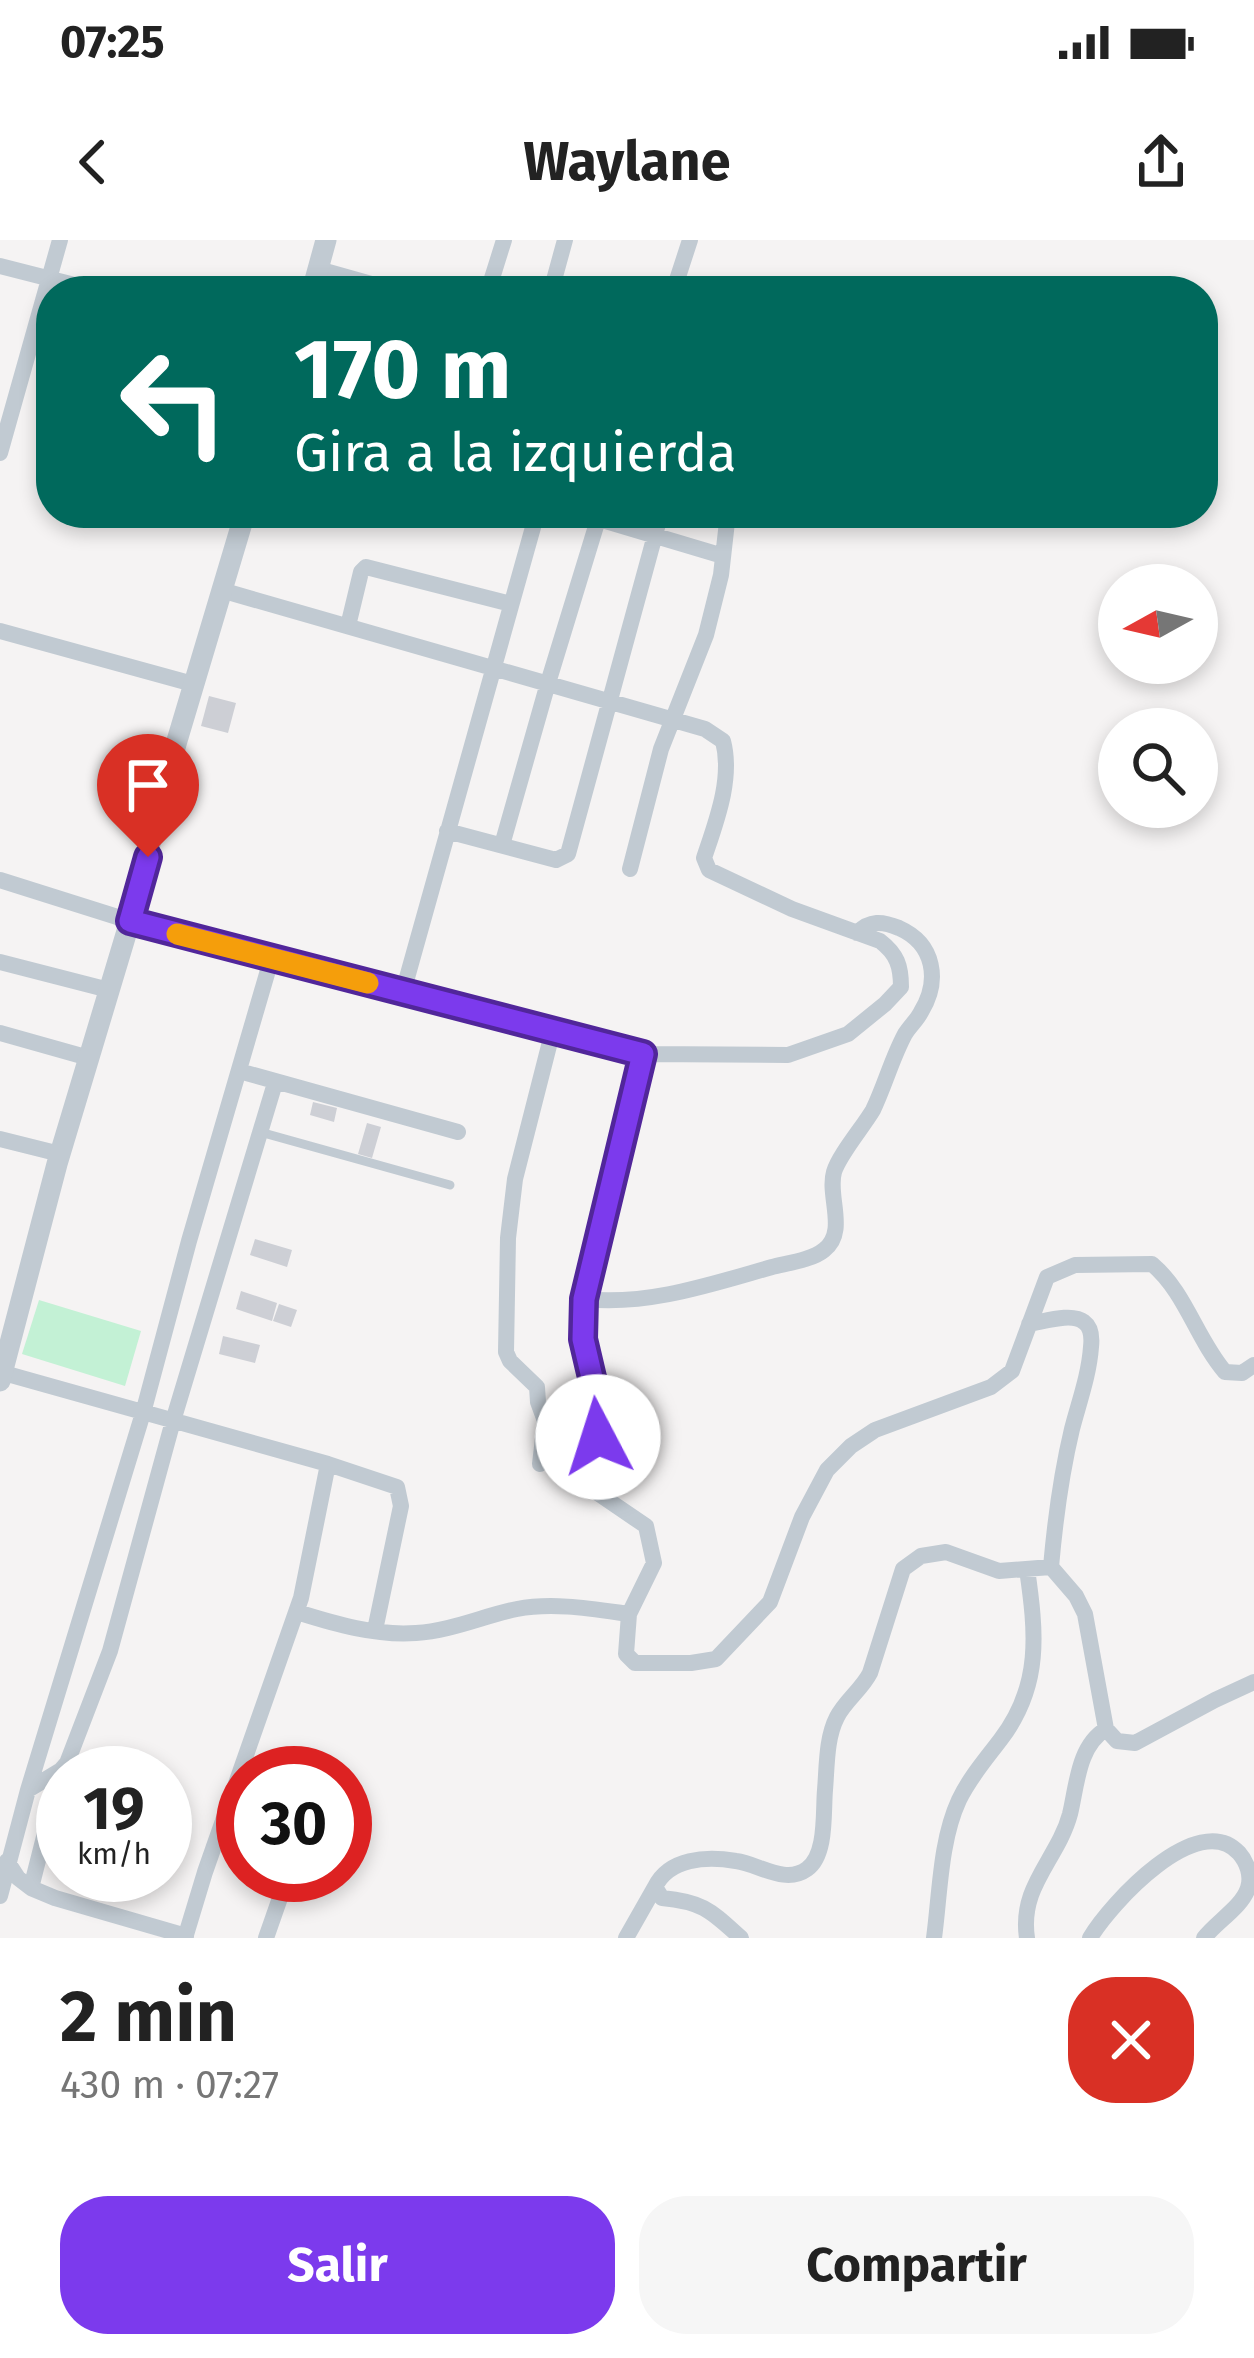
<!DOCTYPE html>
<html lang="es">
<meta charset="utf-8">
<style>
body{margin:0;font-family:"Fira Sans",sans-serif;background:#f6f6f6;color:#222;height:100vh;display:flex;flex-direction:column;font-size:45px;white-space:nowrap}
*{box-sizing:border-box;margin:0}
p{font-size:39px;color:#767676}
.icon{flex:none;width:66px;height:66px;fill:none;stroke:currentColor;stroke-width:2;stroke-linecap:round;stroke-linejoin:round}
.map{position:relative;height:1698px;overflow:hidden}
.panel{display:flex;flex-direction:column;background:#fff;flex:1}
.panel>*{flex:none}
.guide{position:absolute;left:36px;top:36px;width:1182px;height:252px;border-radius:48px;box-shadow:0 6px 18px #0003;background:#00695c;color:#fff;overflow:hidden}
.needle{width:78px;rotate:262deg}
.controls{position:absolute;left:1098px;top:324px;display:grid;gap:24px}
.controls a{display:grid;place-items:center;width:120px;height:120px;border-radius:50%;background:#fff;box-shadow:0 6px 18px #0003;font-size:60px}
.speed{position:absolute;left:36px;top:1506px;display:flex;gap:24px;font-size:60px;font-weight:700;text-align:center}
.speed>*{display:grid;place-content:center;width:156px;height:156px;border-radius:50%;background:#fff;box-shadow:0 6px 18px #0003;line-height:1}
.speed small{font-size:30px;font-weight:400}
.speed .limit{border:18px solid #d22;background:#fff;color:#111}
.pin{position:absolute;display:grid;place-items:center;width:102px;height:102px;color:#fff;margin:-123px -51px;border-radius:50% 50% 50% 0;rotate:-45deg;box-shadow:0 0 12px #0007}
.pin .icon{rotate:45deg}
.me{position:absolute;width:132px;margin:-66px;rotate:355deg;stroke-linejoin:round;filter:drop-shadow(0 0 9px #0008)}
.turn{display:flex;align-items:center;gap:42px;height:252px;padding:0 60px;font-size:54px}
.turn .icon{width:156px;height:156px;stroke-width:2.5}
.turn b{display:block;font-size:84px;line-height:102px}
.round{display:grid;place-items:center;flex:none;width:126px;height:126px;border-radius:48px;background:#f6f6f6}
.overview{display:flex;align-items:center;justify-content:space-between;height:204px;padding:0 60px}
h1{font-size:72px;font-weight:700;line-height:90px}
.action{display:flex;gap:24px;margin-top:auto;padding:24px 60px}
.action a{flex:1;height:138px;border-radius:48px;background:#7c3aed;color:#fff;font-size:48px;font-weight:700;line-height:138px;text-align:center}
.action a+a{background:#f6f6f6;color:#222}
.status{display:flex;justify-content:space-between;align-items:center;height:84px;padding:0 60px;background:#fff;direction:ltr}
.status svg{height:33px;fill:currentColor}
header{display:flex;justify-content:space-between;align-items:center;height:156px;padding:0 60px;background:#fff;font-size:54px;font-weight:700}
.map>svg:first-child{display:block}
.green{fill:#c3f1d5}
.building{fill:#cdcfd5}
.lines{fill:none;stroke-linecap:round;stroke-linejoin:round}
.service{stroke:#c1cad2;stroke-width:9}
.minor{stroke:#c1cad2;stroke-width:16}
.tertiary{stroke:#c1cad2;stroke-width:21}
.route-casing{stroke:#51269a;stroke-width:30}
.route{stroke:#7c3aed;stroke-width:21}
.slow{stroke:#f59e0b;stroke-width:21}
</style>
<div class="status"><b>07:25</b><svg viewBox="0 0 49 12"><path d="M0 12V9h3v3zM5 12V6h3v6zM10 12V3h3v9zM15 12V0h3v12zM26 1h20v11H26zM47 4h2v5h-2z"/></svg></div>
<header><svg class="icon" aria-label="back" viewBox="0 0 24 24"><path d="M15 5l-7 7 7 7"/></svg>Waylane<svg class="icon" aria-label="share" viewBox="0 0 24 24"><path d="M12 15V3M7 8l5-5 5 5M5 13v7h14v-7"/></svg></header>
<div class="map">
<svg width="1254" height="1698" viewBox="0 0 1254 1698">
<rect width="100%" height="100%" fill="#f5f3f3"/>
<path class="green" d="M39,1060L141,1091L125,1146L22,1114Z"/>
<path class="building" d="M209,456L236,463L228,493L201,486Z
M313,862L337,868L334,882L310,875Z
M367,883L381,887L372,918L358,914Z
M255,999L292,1010L287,1027L250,1015Z
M241,1051L277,1063L272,1081L236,1069Z
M279,1064L297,1070L291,1087L273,1081Z
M223,1096L260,1105L255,1123L219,1114Z"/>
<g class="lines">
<path class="service" d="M260,892L450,945"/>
<path class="minor" d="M0,26L98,51
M318,29L396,51
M488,51L504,0
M551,51L565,0
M678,51L676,43L690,0
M0,213L60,0
M599,279L723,316
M348,386L361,332L366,327L511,364
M0,391L193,444
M447,591L556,620L568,614L661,273
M502,605L548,443L600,273
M630,629L661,509L706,395L721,335L728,273
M0,640L130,681L271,720L643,814L788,815L848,794L885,764L901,747C901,726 897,714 880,701L792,669L709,630L704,618C716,582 733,539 723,501L705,489L221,350
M0,722L109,750
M403,752L537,273
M0,793L89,818
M643,814L584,1059L583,1099L594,1146L598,1197L593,1241L599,1254L646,1286L654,1323L629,1374L626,1414L635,1423H691L716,1419L770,1362L802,1277L827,1230L851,1206L875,1190L991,1147L1012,1131L1047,1037L1075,1025L1152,1024C1186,1053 1196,1098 1225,1132L1242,1133L1254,1125
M239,831L458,892
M0,899L60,914
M584,1059C648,1066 712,1044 772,1027C788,1023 812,1020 824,1010C848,992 827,956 834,932C839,915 863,887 873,870C885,845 892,818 905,794C910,786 917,780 921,772C940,741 935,704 899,688C882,681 870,680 857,693
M1029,1084C1043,1082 1072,1072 1084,1082C1091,1087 1092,1098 1091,1107C1089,1135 1079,1162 1072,1189C1061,1235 1055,1281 1051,1327L1076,1356L1085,1374L1106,1489L1117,1501L1135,1503L1215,1460L1254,1442
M0,1132L328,1224L397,1247L401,1266L375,1390
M540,1224L545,1181L538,1162L537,1147L510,1121L506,1112L508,998L515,939L553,790
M297,1372C335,1384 376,1396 416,1393C451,1391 483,1376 517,1369C553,1362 593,1369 629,1374
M28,1550L61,1530L67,1523L110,1411L173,1181L275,843
M7,1621L18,1638L31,1648L55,1658L186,1696
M655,1647C669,1618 706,1616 736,1621C759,1624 785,1645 807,1629C827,1615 823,1572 825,1550C827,1527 826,1498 837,1477C845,1461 862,1449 870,1433L903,1329L921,1316L946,1312L999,1331L1051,1327
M31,1648L61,1530
M0,1656L28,1550L143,1173L189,1001L271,720
M185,1698L205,1632L301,1358L328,1224
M266,1698L288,1635
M626,1698L655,1647L662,1658C704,1662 711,1671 741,1698
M934,1698C940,1654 940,1601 959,1560C970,1537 986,1519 1001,1499C1042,1445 1036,1392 1027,1329
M1027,1698C1019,1646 1058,1619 1070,1574C1077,1545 1078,1506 1106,1489
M1090,1698C1110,1664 1198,1568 1239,1613C1247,1622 1252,1636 1248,1648C1242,1667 1216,1682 1204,1698"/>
<path class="tertiary" d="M312,51L326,0
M0,1141L57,924L130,681L176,504L245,273"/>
</g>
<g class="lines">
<g class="route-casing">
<path id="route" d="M148,617L130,681L643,814L584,1059L583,1099L594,1146L598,1197"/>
</g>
<use href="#route" class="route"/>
<path class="slow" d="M177,694L368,743"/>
</g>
</svg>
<div class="controls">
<a><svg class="needle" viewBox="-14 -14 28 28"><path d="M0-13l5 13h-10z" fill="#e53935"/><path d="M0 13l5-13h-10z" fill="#767676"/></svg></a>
<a><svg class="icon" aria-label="search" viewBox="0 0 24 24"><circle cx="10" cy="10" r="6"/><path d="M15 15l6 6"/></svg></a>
</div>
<div class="speed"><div>19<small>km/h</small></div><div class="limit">30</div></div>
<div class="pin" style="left:148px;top:617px;background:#d93025"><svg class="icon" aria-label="arrive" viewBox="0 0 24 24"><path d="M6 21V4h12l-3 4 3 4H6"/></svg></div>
<svg class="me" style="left:598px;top:1197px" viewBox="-20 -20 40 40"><circle r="19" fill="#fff"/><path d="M0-13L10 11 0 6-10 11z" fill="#7c3aed"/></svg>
<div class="guide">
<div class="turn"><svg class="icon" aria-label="left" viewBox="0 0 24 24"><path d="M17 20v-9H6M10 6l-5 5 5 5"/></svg><div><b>170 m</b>Gira a la izquierda</div></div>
</div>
</div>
<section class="panel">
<div class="overview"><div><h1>2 min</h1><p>430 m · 07:27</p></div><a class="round" style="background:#d93025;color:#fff"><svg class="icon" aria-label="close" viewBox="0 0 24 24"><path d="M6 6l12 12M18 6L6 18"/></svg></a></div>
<div class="action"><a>Salir</a><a>Compartir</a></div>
</section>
